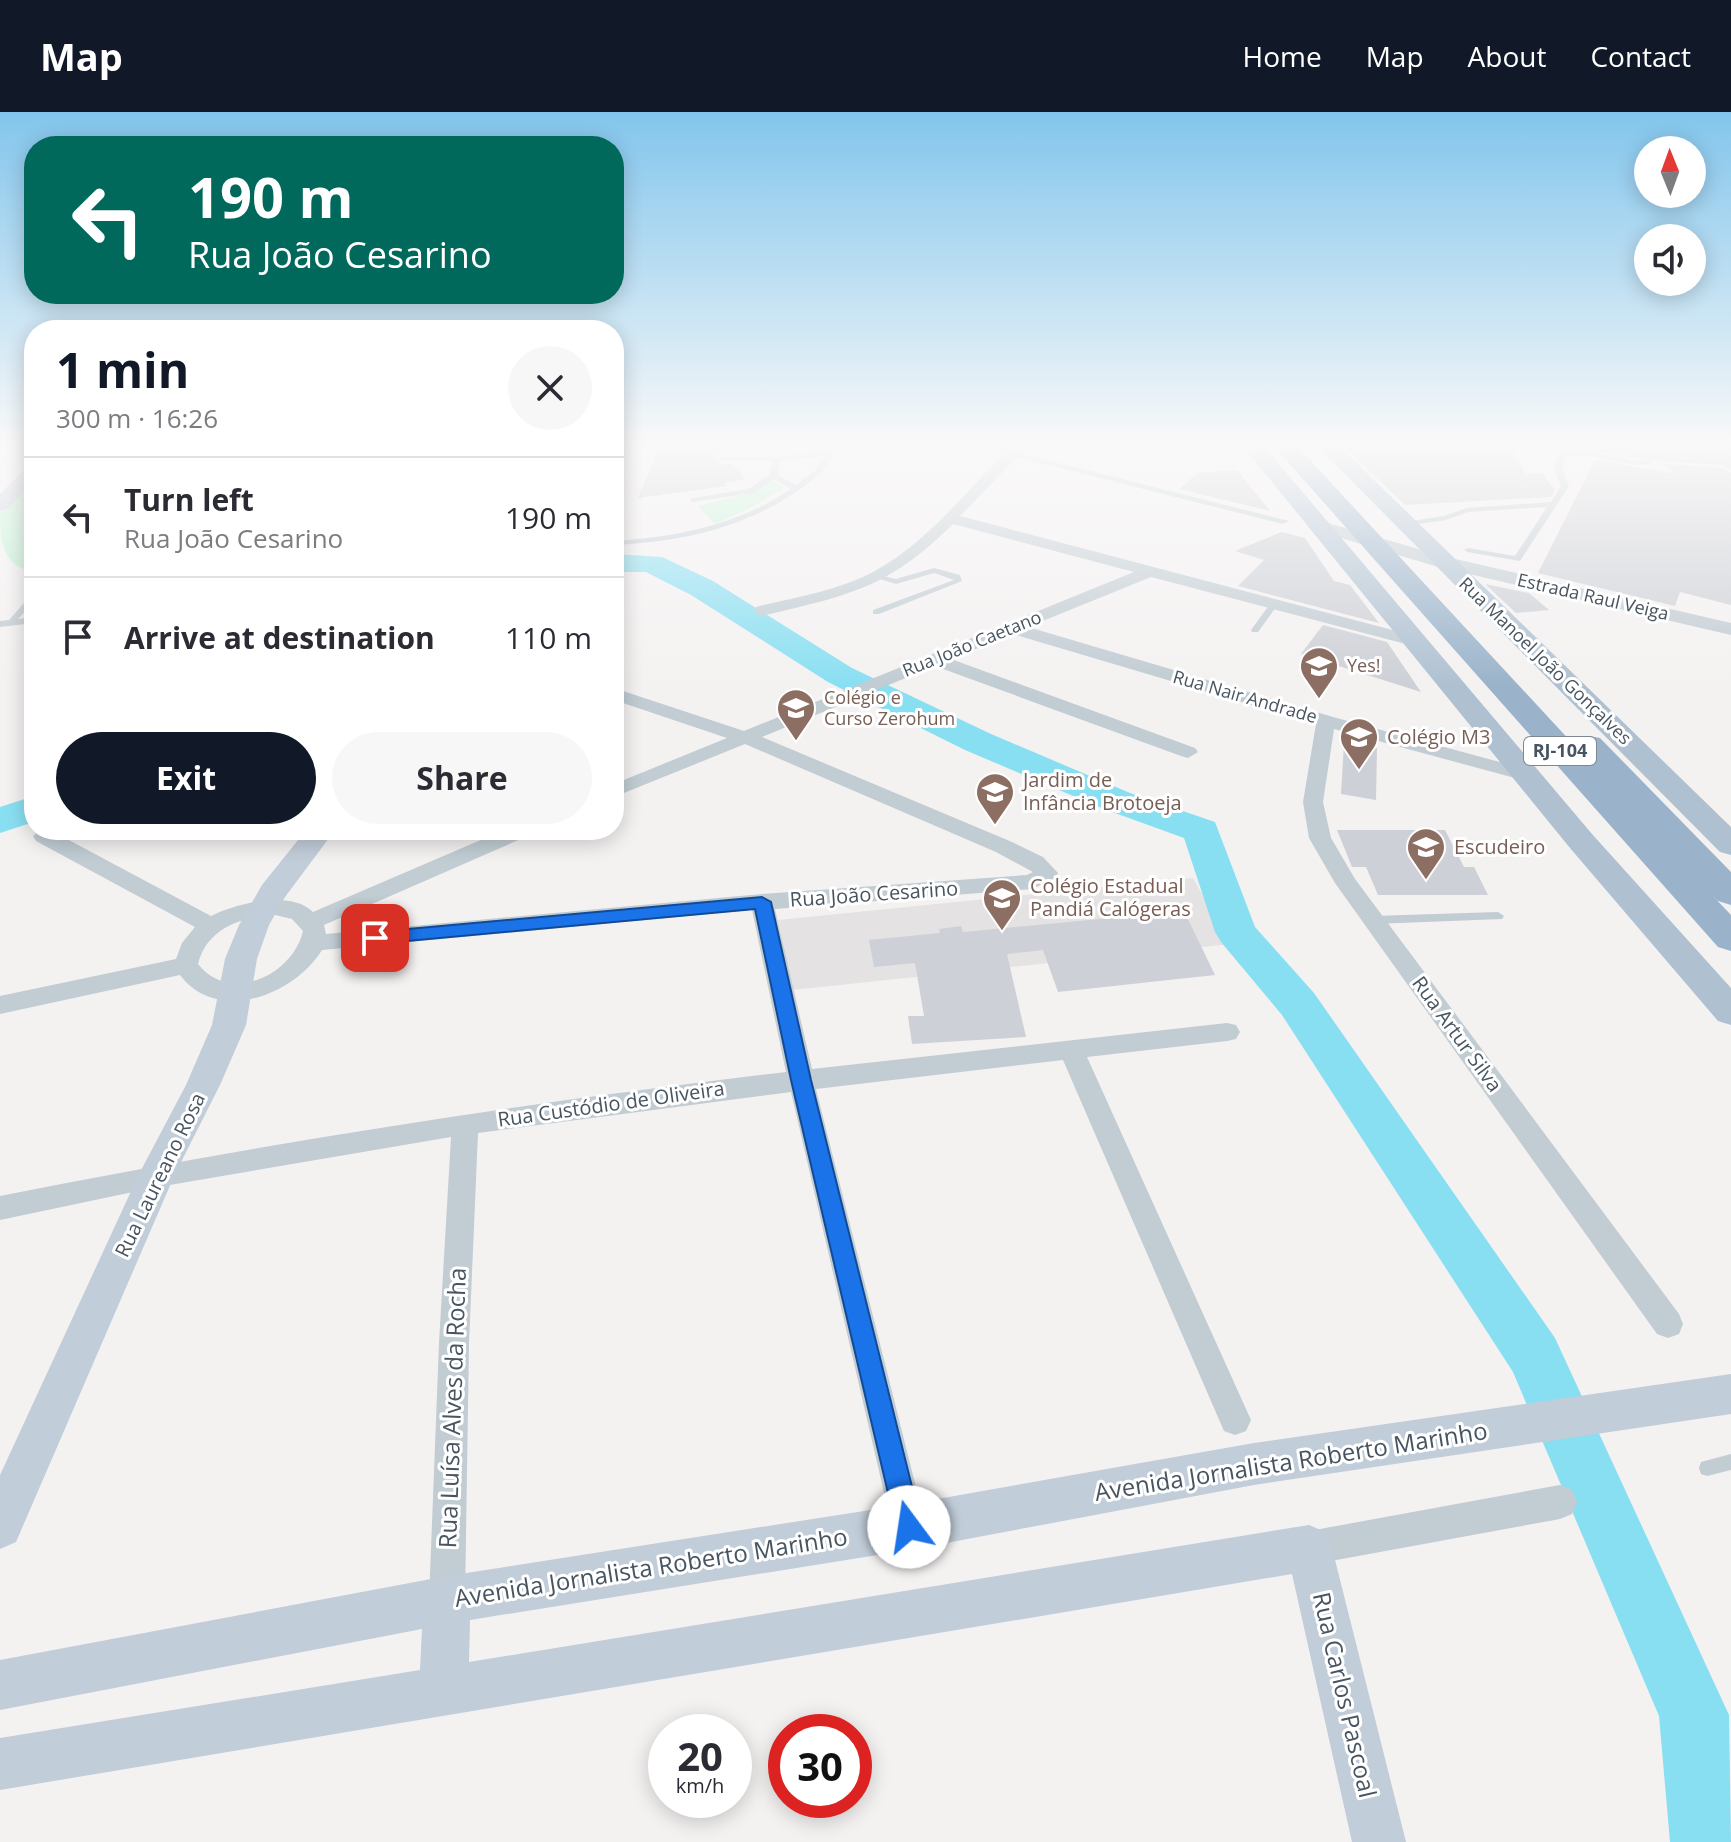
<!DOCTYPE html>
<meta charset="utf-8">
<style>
body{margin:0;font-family:"Open Sans",sans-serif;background:#f7f7f7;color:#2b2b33;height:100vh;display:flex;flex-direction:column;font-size:30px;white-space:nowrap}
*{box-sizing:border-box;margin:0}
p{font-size:26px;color:#7c7c81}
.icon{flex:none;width:44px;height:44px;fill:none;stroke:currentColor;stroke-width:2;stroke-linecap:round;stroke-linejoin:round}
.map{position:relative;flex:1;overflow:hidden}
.drawer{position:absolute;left:24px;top:208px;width:600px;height:520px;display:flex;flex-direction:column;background:#fff;border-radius:32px;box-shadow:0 4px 20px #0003}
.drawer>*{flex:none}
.guide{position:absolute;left:24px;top:24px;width:600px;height:168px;border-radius:32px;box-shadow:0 4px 20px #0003;background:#00695c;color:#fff;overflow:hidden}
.needle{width:52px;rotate:359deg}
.tools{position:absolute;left:1634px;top:24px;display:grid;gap:16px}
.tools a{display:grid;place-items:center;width:72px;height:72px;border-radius:50%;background:#fff;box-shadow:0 4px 20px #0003;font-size:40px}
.speed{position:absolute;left:648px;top:1602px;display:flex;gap:16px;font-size:40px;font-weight:700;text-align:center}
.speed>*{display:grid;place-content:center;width:104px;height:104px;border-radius:50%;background:#fff;box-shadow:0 4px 20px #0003;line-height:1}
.speed small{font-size:20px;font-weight:400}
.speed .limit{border:12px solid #d22;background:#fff;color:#111}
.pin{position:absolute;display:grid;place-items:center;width:68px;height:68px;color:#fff;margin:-34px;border-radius:16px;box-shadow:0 4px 12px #0006}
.me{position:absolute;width:88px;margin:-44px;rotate:346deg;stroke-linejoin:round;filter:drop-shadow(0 0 6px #0008)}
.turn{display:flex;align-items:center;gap:28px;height:168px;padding:0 32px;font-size:36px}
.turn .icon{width:104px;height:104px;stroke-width:2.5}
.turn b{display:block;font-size:56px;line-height:68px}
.round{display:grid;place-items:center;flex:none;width:84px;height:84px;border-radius:42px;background:#f7f7f7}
.headline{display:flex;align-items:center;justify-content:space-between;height:136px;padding:0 32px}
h1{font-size:48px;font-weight:700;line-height:60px;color:#111827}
.button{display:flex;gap:16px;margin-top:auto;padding:16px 32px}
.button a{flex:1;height:92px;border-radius:48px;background:#111827;color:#fff;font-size:32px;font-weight:700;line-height:92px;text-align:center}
.button a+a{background:#f7f7f7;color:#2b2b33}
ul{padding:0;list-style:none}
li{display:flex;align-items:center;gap:24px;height:120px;padding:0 32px;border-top:2px solid #e1e1e2}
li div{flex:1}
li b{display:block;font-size:30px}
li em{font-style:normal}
header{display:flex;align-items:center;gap:48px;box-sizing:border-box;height:112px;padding:0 40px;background:#111827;color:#fff}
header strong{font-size:38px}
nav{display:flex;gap:44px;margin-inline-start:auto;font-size:28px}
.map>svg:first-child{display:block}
.education{fill:#e5e2e3}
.green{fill:#bef3d1}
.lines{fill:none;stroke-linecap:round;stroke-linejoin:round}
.stream{stroke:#89dff2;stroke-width:5}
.river{fill:#89dff2;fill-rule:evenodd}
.building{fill:#cdd0d6}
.service{fill:#c1ccd3;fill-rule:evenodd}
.pedestrian{fill:#c1ccd3;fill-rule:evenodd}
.minor{fill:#c1ccd3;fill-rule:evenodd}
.tertiary{fill:#c1ccd3;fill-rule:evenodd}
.secondary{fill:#c1cdd9;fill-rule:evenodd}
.primary{fill:#afc1d1;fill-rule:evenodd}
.trunk{fill:#9ab3ca;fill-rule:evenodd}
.route{fill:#1a73e8;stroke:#114b97;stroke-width:2}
.labels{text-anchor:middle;stroke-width:6;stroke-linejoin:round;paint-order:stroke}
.far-street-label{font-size:18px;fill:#485560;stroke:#fff}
.far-education-label{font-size:18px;fill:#785e54;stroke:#fff;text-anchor:start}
.shield{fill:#fff;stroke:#7f8890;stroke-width:2}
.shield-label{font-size:18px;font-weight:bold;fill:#485560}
.education-label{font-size:20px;fill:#785e54;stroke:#fff;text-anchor:start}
.street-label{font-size:20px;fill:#485560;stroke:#fff}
.near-street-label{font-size:24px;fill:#485560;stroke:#fff}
</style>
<header>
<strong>Map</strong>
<nav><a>Home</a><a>Map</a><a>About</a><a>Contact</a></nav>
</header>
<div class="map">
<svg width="1731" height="1730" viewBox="0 0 1731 1730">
<rect width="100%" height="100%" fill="#f4f1f1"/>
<path class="education" d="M1193,766L1231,832L792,878L778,808Z"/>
<path class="green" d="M774,368L784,376L752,395L715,412L698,394L753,380Z
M34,372V460C2,454 0,429 0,400Z"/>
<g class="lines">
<path class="stream" d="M1631,332L1692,339L1731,338"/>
<path class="river" d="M614,442L662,445L713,469L852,556L991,622L1130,681L1215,710L1255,815L1314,881L1555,1226L1729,1603L1731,1730H1670L1659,1604L1513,1260L1282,903L1221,830L1215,820L1184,726L1104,697L965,638L828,570L691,483L646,460H614Z
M34,684V710L0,721V695Z"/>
</g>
<path class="building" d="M661,332H716L724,342L716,344L715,348L722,352H733L745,367L724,371L726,374L638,386Z
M1371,332H1510L1526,362L1542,361L1555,378L1551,385L1405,393L1343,334Z
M1595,348L1676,362L1663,352L1722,356L1731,361V493L1680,480L1675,494L1538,461Z
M1237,358L1270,399L1180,377L1197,361Z
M1282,420L1305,426L1334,469L1350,473L1379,511L1238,474L1264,448L1235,439Z
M1485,472L1529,481L1549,498L1516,501Z
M1323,513L1387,530L1421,580L1301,542Z
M1344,631L1377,636L1376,688L1341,682Z
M1337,718H1445L1464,755H1474L1488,783H1378L1366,755H1352Z
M1184,799L1215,863L1058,880L1043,838L1007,842L1026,925L912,932L908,904H924L915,851L874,855L869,828L940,821L939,817L961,814L963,820Z"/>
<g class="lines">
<path class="service" d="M830,339L834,341C826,359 810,370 796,380C741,417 679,430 614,433V429C678,425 737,413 791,377L774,367L753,381L691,390V386H694L748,377L770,363L772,349H722L718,347L719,345H776ZM825,344L816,358L796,373L778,363L779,349Z
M1560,339L1595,341L1636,349L1644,348L1647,341L1654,343L1650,352L1636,353L1595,345L1566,343L1562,355L1569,374L1520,449L1468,440L1464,438L1468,436L1515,444L1547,395L1468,400L1446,408L1404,414L1400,412L1404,410L1444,404L1467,396L1551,390L1561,374L1554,355Z
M934,456L960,463L962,469L879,502H873V498L954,468L934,461L896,472L876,466V462L896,467Z
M34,482V490L18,507L34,505V511L0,515V509L9,508L31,483Z
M1272,489L1279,491L1258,520H1252L1251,518Z
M1498,800L1504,804L1502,807L1373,812L1367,808L1373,804Z
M1731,1342V1358L1707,1364L1701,1362L1699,1356L1701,1350Z"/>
<path class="pedestrian" d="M964,332H983L1289,409L1283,412Z"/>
<path class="minor" d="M1694,332H1710L1731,347V358Z
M1012,338L1019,342L1017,345L960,404L1423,526L1426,530L1417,535L1151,465L1028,515L1333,605L1533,659L1536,663L1533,667L1526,669L1334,617L1323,690L1331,726L1355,767L1679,1202L1683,1212L1679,1222L1668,1226L1657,1222L1335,771L1309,726L1303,690L1316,612L1013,522L951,547L1195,636L1198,640L1188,646L1181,644L935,554L762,625L1012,730L1043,745L1058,761L1055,766L1032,777L775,797L812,957L1227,911L1236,913L1240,920L1236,927L1227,929L1087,945L1251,1308L1246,1319L1235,1323L1224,1319L1063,948L816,977L926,1415L921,1427L909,1432L897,1427L892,1415L791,980L478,1021L469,1231L465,1488L460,1501L447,1506L434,1501L429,1488L439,1231L451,1025L152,1076L0,1108V1084C261,1032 522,991 786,960L752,798L322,838C294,883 218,913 180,863L0,902V884L176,847L182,831L195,815L36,729L33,724L41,718L52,719L211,804C236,792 290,777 313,800L504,718H533L530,723L324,813L326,822L762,782L1027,763L1033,760L996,740L745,632L614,685V672L727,626L614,588V576L744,619L1134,460L953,412C887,477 849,483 762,504L753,499L756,495C796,485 838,479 875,459C927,430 965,381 1007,339ZM275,803L292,807L303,819C293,863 230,893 198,852C207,816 241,805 275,803Z
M1560,1373L1572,1378L1577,1390L1572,1402L1560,1407L1309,1453L1297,1448L1292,1436L1297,1424L1309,1419Z"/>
<path class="tertiary" d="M1573,332C1626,332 1678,340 1731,343V353L1670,350L1581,337Z
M1317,408L1447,445L1731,511V523L1435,454L1311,417L1308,413Z"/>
<path class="secondary" d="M34,353V370L7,397L0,399V382L27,355Z
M306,718H335L285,785L269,813L257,847L246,913L220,973L175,1062L16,1430L0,1437V1363L139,1062L186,973L212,913L225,847L239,813L262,773Z
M1731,1262V1302L1254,1373L909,1438L470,1508L469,1550L1309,1413L1325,1420L1332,1436L1406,1730H1352L1292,1462L0,1678V1626L420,1558L422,1517L0,1598V1548L447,1464L909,1392L1254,1331Z"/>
<path class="primary" d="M1241,332H1262L1592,722L1731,876V913L1718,909L1570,736Z
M1315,332H1337L1731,715V743L1720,740Z"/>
<path class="trunk" d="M1272,332H1295L1574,633L1578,626L1589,624L1600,626L1731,760V793L1718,789L1711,782L1731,803V839L1718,835Z"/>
</g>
<linearGradient id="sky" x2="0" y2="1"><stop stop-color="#82c5ec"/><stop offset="0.58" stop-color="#faf9f9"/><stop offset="1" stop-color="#faf9f9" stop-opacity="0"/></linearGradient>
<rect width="1731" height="574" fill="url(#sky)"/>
<path class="route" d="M762,785L771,790L811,968L922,1415L918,1425L909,1428L900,1425L896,1415L791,968L755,797L375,832L366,826L375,820Z"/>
<defs>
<g id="school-pin" transform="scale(2)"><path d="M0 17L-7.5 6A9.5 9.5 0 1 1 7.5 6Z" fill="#8d6e63" stroke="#fff"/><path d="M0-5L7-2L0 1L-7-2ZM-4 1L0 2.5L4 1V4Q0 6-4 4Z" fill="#fff"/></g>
</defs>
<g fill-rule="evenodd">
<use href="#school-pin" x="1319" y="554"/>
<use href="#school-pin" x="796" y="596"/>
<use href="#school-pin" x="1359" y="625"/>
<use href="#school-pin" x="995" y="680"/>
<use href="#school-pin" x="1426" y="735"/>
<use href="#school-pin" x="1002" y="786"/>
</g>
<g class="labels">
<g class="far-street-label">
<text transform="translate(1593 485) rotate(13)" y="6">Estrada Raul Veiga</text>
<text transform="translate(972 532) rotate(-22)" y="6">Rua João Caetano</text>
<text transform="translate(1545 549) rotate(44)" y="6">Rua Manoel João Gonçalves</text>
<text transform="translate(1245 585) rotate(16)" y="6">Rua Nair Andrade</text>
</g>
<g class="far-education-label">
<text x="1347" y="560">Yes!</text>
<text x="824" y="592">Colégio e<tspan x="824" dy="21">Curso Zerohum</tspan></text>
</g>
<rect class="shield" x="1524" y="625" width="72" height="28" rx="6"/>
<g class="shield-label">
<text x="1560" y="645">RJ-104</text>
</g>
<g class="education-label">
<text x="1387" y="632">Colégio M3</text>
<text x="1023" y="675">Jardim de<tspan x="1023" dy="23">Infância Brotoeja</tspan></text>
<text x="1454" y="742">Escudeiro</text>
<text x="1030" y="781">Colégio Estadual<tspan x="1030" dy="23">Pandiá Calógeras</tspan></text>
</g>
<g class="street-label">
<text transform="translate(874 782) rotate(-4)" y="7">Rua João Cesarino</text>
<text transform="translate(1457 922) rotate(54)" y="7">Rua Artur Silva</text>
<text transform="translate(611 992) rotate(-8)" y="7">Rua Custódio de Oliveira</text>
<text transform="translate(160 1063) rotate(-64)" y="7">Rua Laureano Rosa</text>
</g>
<g class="near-street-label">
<text transform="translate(453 1296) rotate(-88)" y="8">Rua Luísa Alves da Rocha</text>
<text transform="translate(1291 1350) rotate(-9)" y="8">Avenida Jornalista Roberto Marinho</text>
<text transform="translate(651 1456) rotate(-9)" y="8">Avenida Jornalista Roberto Marinho</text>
<text transform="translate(1344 1583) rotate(77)" y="8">Rua Carlos Pascoal</text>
</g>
</g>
</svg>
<div class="tools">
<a><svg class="needle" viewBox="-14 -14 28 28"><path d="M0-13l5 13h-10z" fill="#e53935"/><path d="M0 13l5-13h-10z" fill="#7c7c81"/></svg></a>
<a><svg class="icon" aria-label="sound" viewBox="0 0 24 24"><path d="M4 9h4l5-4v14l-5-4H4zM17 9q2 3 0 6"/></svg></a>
</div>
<div class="speed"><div>20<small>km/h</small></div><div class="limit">30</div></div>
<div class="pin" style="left:375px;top:826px;background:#d93025"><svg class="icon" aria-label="arrive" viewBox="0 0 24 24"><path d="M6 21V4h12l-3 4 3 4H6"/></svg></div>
<svg class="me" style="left:909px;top:1415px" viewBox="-20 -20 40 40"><circle r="19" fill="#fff"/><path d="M0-13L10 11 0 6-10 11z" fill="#1a73e8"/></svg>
<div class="guide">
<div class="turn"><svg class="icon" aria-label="left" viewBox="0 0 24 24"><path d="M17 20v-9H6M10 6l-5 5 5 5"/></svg><div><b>190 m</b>Rua João Cesarino</div></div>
</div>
<section class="drawer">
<div class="headline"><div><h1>1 min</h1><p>300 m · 16:26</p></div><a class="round"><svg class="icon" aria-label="close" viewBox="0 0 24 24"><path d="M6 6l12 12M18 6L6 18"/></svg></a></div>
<ul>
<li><svg class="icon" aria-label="left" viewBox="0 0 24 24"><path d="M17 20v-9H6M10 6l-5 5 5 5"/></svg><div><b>Turn left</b><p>Rua João Cesarino</p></div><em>190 m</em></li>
<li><svg class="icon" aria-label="arrive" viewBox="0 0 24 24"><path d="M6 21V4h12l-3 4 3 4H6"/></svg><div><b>Arrive at destination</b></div><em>110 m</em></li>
</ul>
<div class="button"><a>Exit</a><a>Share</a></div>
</section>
</div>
